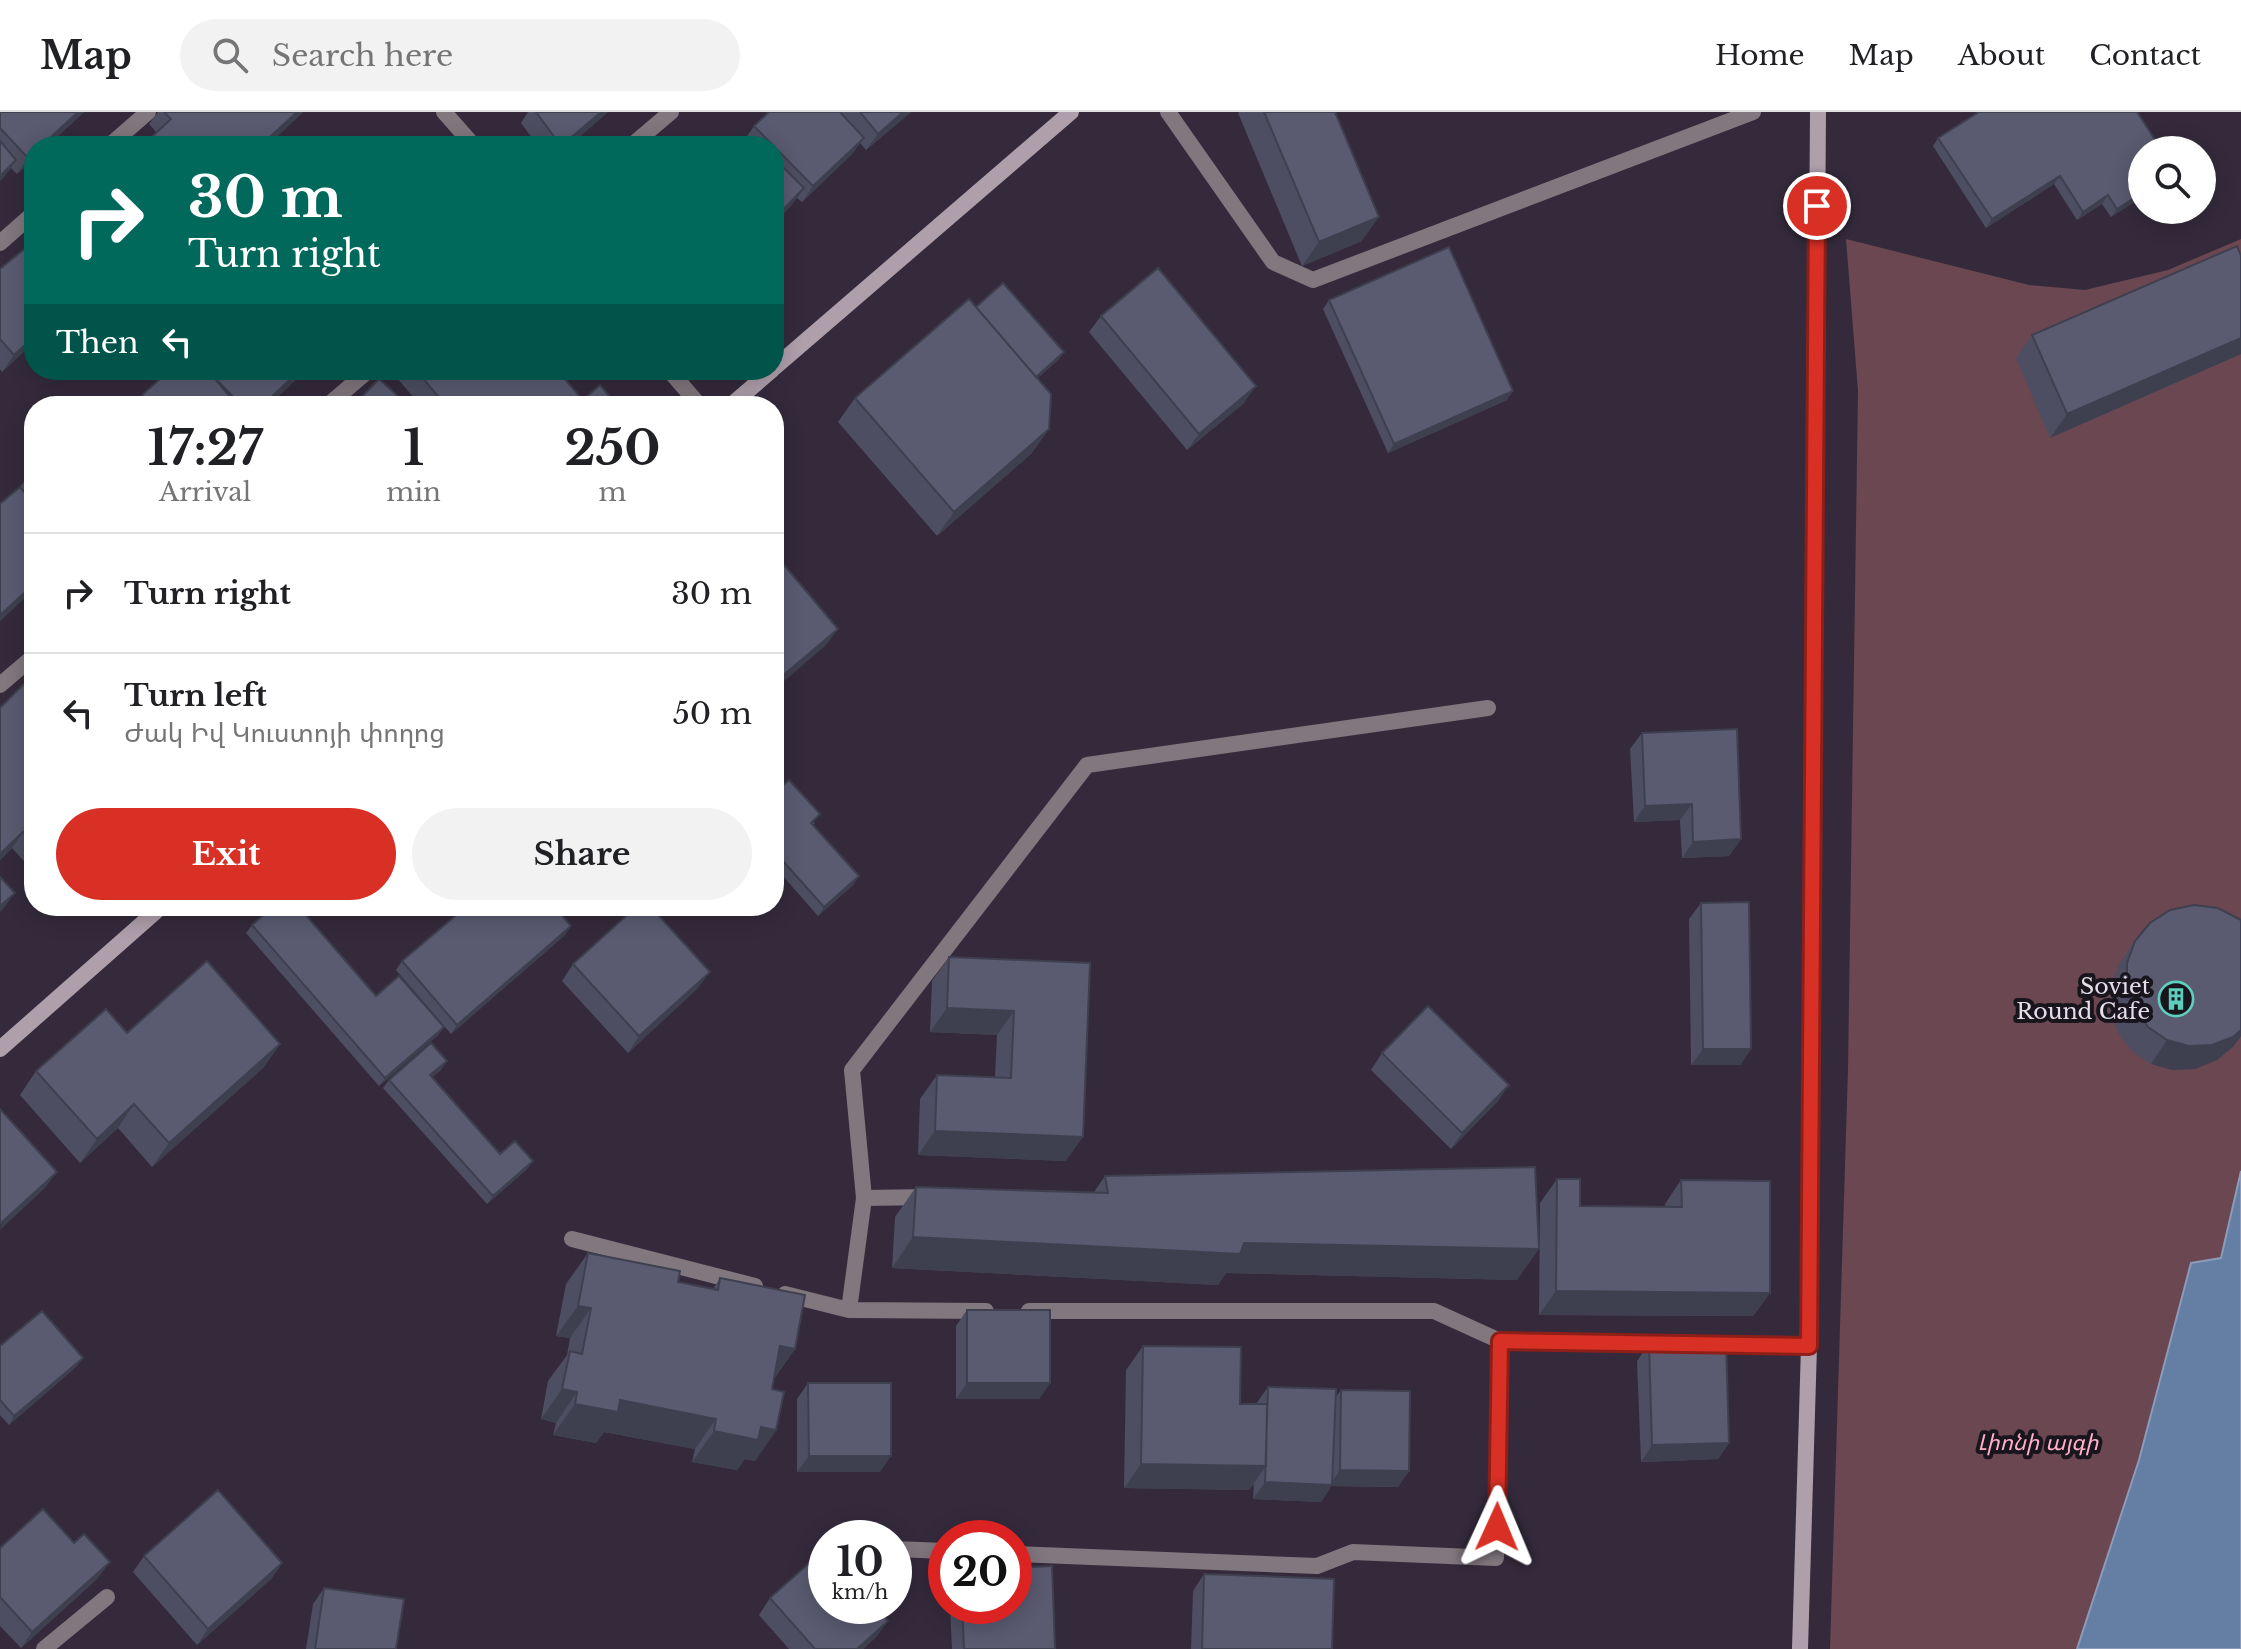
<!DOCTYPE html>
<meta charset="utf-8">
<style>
body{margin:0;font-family:"Libre Baskerville","Noto Sans Armenian",serif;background:#f2f2f2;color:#202124;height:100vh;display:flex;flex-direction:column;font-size:30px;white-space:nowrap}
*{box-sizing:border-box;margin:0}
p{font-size:26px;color:#757577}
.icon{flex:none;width:44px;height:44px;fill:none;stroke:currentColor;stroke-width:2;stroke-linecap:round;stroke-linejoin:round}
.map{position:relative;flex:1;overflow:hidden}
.panel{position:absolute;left:24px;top:284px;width:760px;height:520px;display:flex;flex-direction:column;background:#fff;border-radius:32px;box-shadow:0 4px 20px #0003}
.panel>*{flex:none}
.guide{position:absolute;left:24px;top:24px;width:760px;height:244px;border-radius:32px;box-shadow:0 4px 20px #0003;background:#00695c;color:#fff;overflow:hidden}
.controls{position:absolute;left:2128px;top:24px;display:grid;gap:16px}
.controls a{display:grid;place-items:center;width:88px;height:88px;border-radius:50%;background:#fff;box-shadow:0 4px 20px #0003;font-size:40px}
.speed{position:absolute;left:808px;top:1408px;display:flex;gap:16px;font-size:40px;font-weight:700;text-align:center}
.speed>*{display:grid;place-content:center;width:104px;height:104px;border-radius:50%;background:#fff;box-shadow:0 4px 20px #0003;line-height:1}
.speed small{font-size:20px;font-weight:400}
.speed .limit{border:12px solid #d22;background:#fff;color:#111}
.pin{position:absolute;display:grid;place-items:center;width:68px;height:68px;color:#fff;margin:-34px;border:4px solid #fff;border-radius:50%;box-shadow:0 2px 8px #0007}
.me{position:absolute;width:88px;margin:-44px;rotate:1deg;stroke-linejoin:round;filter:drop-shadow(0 0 6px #0008)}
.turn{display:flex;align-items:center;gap:28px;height:168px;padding:0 32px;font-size:36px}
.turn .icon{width:104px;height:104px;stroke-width:2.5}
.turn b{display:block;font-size:56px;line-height:68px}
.then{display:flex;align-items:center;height:76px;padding:0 32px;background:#0003;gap:16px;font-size:30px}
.eta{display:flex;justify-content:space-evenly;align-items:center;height:136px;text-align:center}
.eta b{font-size:48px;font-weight:700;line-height:56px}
.cta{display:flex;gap:16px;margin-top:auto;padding:16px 32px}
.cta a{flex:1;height:92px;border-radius:48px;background:#d93025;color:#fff;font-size:32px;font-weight:700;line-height:92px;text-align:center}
.cta a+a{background:#f2f2f2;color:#202124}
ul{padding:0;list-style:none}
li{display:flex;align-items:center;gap:24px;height:120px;padding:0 32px;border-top:2px solid #e0e0e0}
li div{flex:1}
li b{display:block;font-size:30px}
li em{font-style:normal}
header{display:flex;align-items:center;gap:48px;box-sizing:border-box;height:112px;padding:0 40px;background:#fff;border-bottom:2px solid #e0e0e0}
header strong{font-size:38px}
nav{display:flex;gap:44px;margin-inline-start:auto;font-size:28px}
.search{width:560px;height:72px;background:#f2f2f2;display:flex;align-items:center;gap:20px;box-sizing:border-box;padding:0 28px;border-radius:44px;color:#757577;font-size:30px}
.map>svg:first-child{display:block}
.green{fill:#6a4751}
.water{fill:#647ea4;stroke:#8b9bb9;stroke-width:2}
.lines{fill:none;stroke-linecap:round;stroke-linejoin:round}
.lane{stroke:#81777e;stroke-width:16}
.street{stroke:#81777e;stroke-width:16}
.secondary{stroke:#af9fab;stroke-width:16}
.wall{fill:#4d4e61}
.shaded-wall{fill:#3f404f}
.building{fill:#5a5b71;stroke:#3f404f;stroke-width:2}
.route-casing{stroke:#8d1f18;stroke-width:20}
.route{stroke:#d93025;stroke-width:14}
.labels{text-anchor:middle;stroke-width:8;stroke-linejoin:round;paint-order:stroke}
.poi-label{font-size:22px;fill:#e5deea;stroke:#19151d;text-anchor:end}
.park-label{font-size:22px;font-style:italic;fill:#ffb0c6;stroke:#19151d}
</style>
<header>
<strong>Map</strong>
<div class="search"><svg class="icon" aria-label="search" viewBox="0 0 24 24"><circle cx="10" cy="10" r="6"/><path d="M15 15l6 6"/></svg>Search here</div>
<nav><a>Home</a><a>Map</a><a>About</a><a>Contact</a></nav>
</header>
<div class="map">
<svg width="2241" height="1537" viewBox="0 0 2241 1537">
<rect width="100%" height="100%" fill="#342a3c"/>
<path class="green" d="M1846,127L2029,173L2085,178L2168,158L2241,127V1537H1830L1848,957L1858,279Z"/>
<path class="water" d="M2241,1059V1537H2077L2139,1348L2191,1151L2221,1146Z"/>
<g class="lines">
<path class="lane" d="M1168,0L1273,150L1313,168L1753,0
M864,1086L930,1085
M572,1127L755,1174
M785,1182L849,1198
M986,1199L849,1198L864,1086L852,958L1087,653L1488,596
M1029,1199H1434L1500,1229L1684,1232
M1707,1233L1809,1234
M894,1437L946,1439
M1014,1442L1317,1454L1353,1440L1496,1446L1500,1229
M44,1537L107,1485"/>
<path class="street" d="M444,0L474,34
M109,34L148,0
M631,34L671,0
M0,131L34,101
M669,258L700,294
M327,294L369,258
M0,573L34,544"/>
<path class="secondary" d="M774,256L1071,0
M730,294L772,258
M0,937L162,794
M1800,1537L1809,1234L1818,0"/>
</g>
<path class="wall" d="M0,0H84L17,62L11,56L0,69Z
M158,0H303L267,34H142L157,21L149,12Z
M528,0H608L569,34H538L521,11Z
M769,0H911L866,38L860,31L852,42L802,90L797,86L774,112V34H746L743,30L754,14Z
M1239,0H1335L1362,129L1302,154L1238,1Z
M1938,26L2142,38V85L2111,105L2102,92L2077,108L2054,72L1986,116L1933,34Z
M2241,144V242L2050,326L2016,246L2032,223Z
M0,157L34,230L2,260L0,257Z
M1329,188L1507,288L1388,341L1323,197Z
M976,195L1064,240L1058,248L1037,266L1032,341L937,424L838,310L855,286Z
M1101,204L1244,291L1187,338L1089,220Z
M306,258L268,294H134L142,283Z
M392,258H557L583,288L614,294H421L391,259Z
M34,357V477L0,509V392L19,376Z
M34,579V760L12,736L0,748V596Z
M1642,621L1741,727L1729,744L1682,746L1680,708L1634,710L1630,637Z
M774,681L815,711L812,713L853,773L818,804L774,754Z
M1701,791L1751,937L1740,953H1691L1689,807Z
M577,794H593L585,802Z
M252,813L376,884L444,915L438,923L379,974L246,821Z
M565,823L451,922L396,858L402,849Z
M2135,829L2234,934L2217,948L2195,957L2172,958L2151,952L2132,939L2118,921L2110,899L2111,875L2119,852Z
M949,845L1090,851L1066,1049L918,1043L920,987L937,963L995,965L997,923L930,920L932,869Z
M573,852L698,876L628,941L562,869Z
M127,921L280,932L263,956L152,1055L118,1016L80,1051L20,983L36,959Z
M1382,941L1498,989L1451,1037L1371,958Z
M441,958L432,965L500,1042L533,1049L527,1057L487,1092L383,976L389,968Z
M1105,1064L1517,1168L1226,1161L1218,1173L892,1156L895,1105L916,1075L1094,1080Z
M1557,1067L1580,1094L1665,1095V1092L1681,1068L1770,1181L1753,1204L1539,1203L1540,1091Z
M588,1141L678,1170L713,1177L720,1166L795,1237L774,1267L772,1277L776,1318L755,1349L745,1347L737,1358L692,1350L695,1337L604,1320L596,1331L553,1323L556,1311L541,1307L548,1269L567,1243L570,1226L556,1224L566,1172Z
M967,1198L1050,1271L1039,1287H956V1214Z
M1649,1232L1729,1331L1718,1347L1641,1350L1637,1249Z
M0,1234L77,1254L9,1313L0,1303Z
M1143,1234L1240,1292H1256L1268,1275L1335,1286L1341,1278L1409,1359L1398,1375L1331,1374L1321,1390L1253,1387L1254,1372L1249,1378L1124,1376L1126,1258Z
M808,1271L880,1360H797V1287Z
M74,1431L98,1466L21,1536L0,1514V1436Z
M144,1444L282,1451L271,1467L197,1533L133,1460Z
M1204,1462L1332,1537H1191L1193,1479Z
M324,1476L396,1537H306L313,1492Z
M770,1486L888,1509L876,1525L863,1537H789L759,1503Z
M950,1494H1014L1055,1537H952Z"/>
<path class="shaded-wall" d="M78,0H84L47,34H41Z
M297,0H303L267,34H260Z
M601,0H608L569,34H561Z
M903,0H911L866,38L878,22Z
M864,26L852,42L802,90L813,74Z
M34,40V46L17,62L28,46Z
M16,48L5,64L0,69V64Z
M2060,64L2054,72L1986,116L1992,107Z
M804,76L792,93L774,112V107Z
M2142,81V85L2111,105L2117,97Z
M2108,83L2102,92L2077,108L2083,100Z
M1379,105L1362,129L1302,154L1319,130Z
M34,225V230L2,260L14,243Z
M2241,226V242L2050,326L2067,302Z
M1064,240L1058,248L1026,277L1032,268Z
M300,258H306L268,294H262Z
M1256,274L1244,291L1187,338L1199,322Z
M1513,279L1507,288L1388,341L1394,332Z
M1049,317L1032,341L937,424L954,400Z
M34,472V477L0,509V503Z
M838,517L826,533L774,578V571Z
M1692,692L1680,708L1634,710L1645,694Z
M23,720L12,736L0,748V742Z
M1741,727L1729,744L1682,746L1693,730Z
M859,764L853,773L818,804L824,795Z
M15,781L3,797L0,800V794Z
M571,814L565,823L451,922L457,913Z
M710,860L698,876L628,941L639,924Z
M947,896L1014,899L997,923L930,920Z
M444,915L438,923L379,974L385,966Z
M2241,918V924L2234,934L2217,948L2195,957L2172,958L2151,952L2167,928Z
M280,932L263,956L152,1055L169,1031Z
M1703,937H1751L1740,953H1691Z
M447,949L441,958L424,972L430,963Z
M1509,973L1498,989L1451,1037L1462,1021Z
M134,992L118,1016L80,1051L97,1027Z
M935,1019L1083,1025L1066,1049L918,1043Z
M533,1049L527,1057L487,1092L493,1084Z
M57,1060L45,1076L0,1118L1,1111Z
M913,1125L1244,1131L1539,1137L1517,1168L1226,1161L1218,1173L892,1156Z
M1556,1179L1770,1181L1753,1204L1539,1203Z
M578,1194L591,1196L570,1226L556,1224Z
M780,1234L795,1237L773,1268Z
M83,1246L77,1254L9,1313L14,1304Z
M967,1271H1050L1039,1287H956Z
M562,1277L577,1280L556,1311L541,1307Z
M620,1288L716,1307L695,1337L604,1320L596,1331L553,1323L575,1292Z
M761,1315L776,1318L755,1349L745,1347L737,1358L692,1350L714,1319Z
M1729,1331L1718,1347L1641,1350L1652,1333Z
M809,1344H891L880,1360H797Z
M1141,1352L1266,1354L1249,1378L1124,1376Z
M1340,1358L1409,1359L1398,1375L1331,1374L1321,1390L1253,1387L1265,1370L1330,1373Z
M110,1450L98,1466L21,1536L32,1520Z
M282,1451L271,1467L197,1533L208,1517Z
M888,1509L876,1525L863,1537H857Z"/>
<path class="building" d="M0,0H78L41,34H34V40L28,46L0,16Z
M164,0H297L260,34H142L171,7Z
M536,0H601L561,34Z
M769,0H840L864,26L813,74L754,14Z
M860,0H903L878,22Z
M1264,0H1335L1379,105L1319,130Z
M1979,0H2137L2159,34L2154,38H2142V81L2117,97L2108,83L2083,100L2060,64L1992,107L1938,26Z
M0,29L16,48L0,64Z
M757,29L762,34H752Z
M774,46L804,76L774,107Z
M34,129V225L14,243L0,227V157Z
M2237,134L2241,144V226L2067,302L2032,223Z
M1449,135L1513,279L1394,332L1329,188Z
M1158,156L1256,274L1199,322L1101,204Z
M1003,171L1064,240L1036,265L976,195Z
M969,187L1051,282L1049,317L954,400L855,286Z
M170,258H300L262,294H242L211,262L238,294H152L142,283Z
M416,258H557L583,288L600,273L616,292L613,294H446Z
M379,267L409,294H353Z
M20,375L34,391V472L0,503V392Z
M774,441L838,517L774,571Z
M26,570L34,579V731L23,720L0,742V596Z
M1737,617L1741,727L1693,730L1692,692L1645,694L1642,621Z
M789,668L820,702L811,711L859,764L824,795L774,739V681Z
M0,765L15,781L0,794Z
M1749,790L1751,937H1703L1701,791Z
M2194,793L2218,796L2241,808V918L2233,925L2212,933L2189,934L2167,928L2148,915L2135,897L2127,875V851L2135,829L2150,811L2170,798Z
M274,794H298L376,884L399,864L444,915L385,966L252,813Z
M467,794H554L571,814L457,913L402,849Z
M637,794H650L710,860L639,924L573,852Z
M949,845L1090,851L1083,1025L935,1019L937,963L1011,966L1014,899L947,896Z
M207,849L280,932L169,1031L134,992L97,1027L36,959L106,897L127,921Z
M1428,894L1509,973L1462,1021L1382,941Z
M431,931L447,949L430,963L500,1042L515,1029L533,1049L493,1084L389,968Z
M0,997L57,1060L1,1111L0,1110Z
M1535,1055L1539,1137L1244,1131L1240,1142L913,1125L916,1075L1108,1081L1105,1064Z
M1557,1067H1580V1094L1682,1095L1681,1068L1770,1069V1181L1556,1179Z
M588,1141L680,1159L678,1170L718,1178L720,1166L805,1183L795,1237L780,1234L772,1277L784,1280L776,1318L761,1315L758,1328L714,1319L716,1307L620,1288L618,1300L575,1292L577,1280L562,1277L570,1239L582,1242L591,1196L578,1194Z
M967,1198H1050V1271H967Z
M42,1199L83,1246L14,1304L0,1288V1234Z
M1726,1230L1729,1331L1652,1333L1649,1232Z
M1143,1234L1241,1235L1240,1292H1267L1266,1354L1141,1352Z
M808,1271H891V1344H809Z
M1268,1275L1336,1277L1332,1373L1265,1370Z
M1341,1278L1410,1279L1409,1359L1340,1358Z
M218,1378L282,1451L208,1517L144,1444Z
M43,1397L74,1431L84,1422L110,1450L32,1520L0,1485V1436Z
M825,1437L826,1439V1494H875L888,1509L857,1537H815L770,1486Z
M1052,1454L1055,1537H964L962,1494H1014V1456Z
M1204,1462L1334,1467L1332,1537H1202Z
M324,1476L404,1487L396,1537H315Z"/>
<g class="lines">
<g class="route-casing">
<path id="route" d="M1497,1415L1500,1229L1809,1234L1817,94"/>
</g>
<use href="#route" class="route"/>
</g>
<defs>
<g id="building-ring" transform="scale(1.8)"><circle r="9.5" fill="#19151d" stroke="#5ccebb" stroke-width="1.5"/><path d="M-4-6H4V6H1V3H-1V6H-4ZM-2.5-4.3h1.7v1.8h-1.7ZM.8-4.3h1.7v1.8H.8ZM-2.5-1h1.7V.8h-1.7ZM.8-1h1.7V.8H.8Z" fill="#5ccebb"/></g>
</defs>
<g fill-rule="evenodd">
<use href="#building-ring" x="2176" y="887"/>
</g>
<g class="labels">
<g class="poi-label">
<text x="2150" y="882">Soviet<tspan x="2150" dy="25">Round Cafe</tspan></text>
</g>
<g class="park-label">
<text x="2038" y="1338">Լիոնի այգի</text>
</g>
</g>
</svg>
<div class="controls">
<a><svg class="icon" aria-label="search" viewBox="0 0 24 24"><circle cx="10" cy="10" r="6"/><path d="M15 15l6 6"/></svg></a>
</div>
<div class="speed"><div>10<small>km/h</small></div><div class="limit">20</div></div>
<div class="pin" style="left:1817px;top:94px;background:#d93025"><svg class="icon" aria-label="arrive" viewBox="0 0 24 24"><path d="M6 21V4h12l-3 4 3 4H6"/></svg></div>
<svg class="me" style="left:1497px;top:1415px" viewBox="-20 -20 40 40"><path d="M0-17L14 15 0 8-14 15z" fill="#d93025" stroke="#fff" stroke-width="4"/></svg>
<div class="guide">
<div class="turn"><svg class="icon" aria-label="right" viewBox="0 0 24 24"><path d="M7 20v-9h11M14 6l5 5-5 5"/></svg><div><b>30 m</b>Turn right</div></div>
<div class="then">Then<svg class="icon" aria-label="left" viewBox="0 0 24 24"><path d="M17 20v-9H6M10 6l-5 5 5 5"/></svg></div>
</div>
<section class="panel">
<div class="eta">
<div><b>17:27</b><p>Arrival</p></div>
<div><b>1</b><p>min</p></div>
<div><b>250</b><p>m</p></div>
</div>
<ul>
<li><svg class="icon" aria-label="right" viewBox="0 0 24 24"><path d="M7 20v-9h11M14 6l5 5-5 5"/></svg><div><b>Turn right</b></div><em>30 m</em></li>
<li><svg class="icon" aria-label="left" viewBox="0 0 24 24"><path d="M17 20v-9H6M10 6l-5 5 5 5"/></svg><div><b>Turn left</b><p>Ժակ Իվ Կուստոյի փողոց</p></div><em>50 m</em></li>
</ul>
<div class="cta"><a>Exit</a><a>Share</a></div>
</section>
</div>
